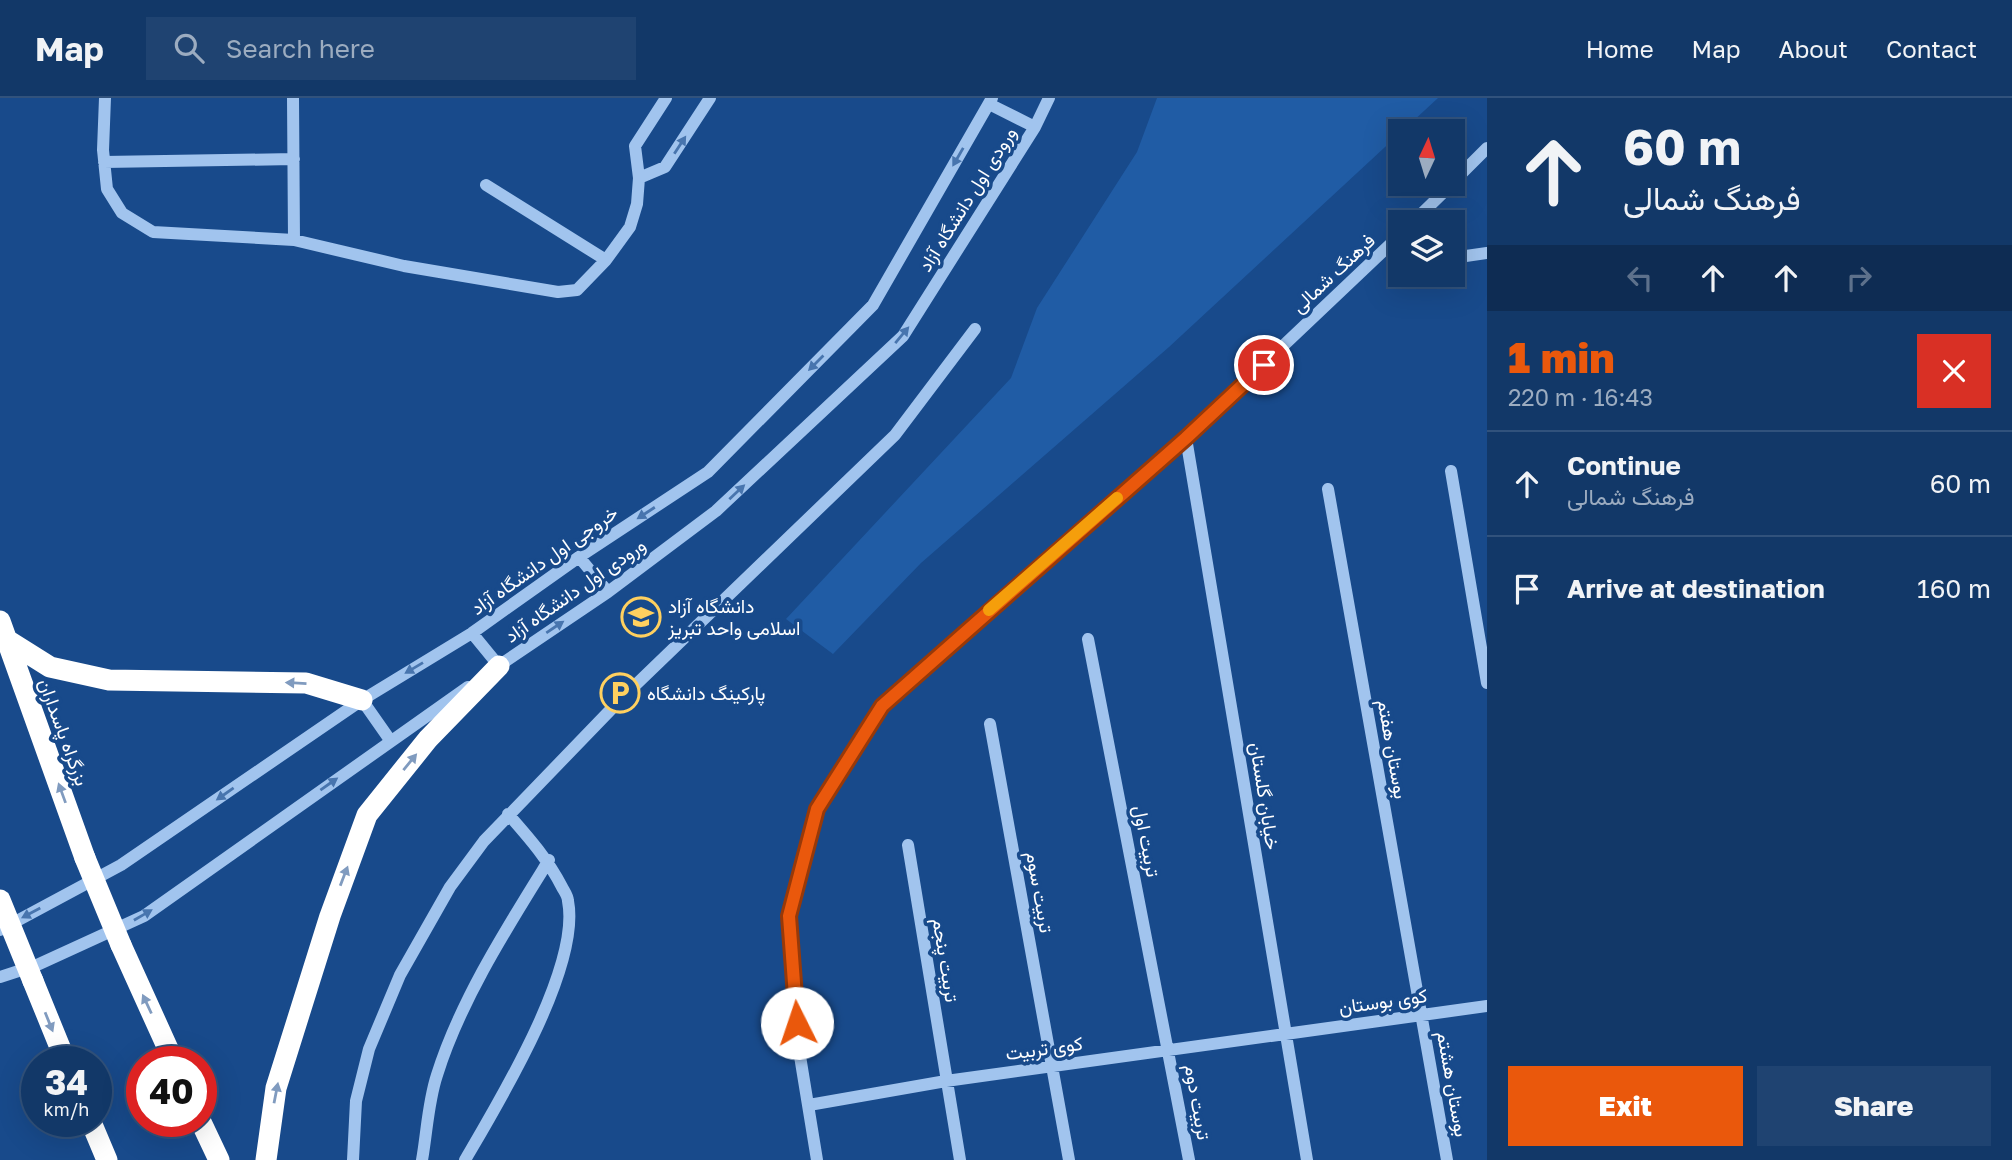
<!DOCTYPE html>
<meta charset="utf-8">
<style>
body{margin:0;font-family:"Golos Text",Vazirmatn,sans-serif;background:#1f4371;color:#f1f3f6;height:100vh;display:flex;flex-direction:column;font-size:26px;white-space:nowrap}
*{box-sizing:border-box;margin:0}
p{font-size:23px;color:#9cacc0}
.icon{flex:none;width:38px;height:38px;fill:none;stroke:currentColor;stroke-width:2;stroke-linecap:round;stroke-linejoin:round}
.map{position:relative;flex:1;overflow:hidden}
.drawer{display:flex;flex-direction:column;background:#123868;width:525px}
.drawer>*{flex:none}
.guide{background:#123868;color:#f1f3f6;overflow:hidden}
.needle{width:46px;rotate:4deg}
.tools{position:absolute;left:1388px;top:21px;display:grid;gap:14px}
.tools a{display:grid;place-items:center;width:77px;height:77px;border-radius:0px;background:#123868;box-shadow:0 7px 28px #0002,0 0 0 2px #31527c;font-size:35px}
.speed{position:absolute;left:21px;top:948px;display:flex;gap:14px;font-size:35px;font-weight:700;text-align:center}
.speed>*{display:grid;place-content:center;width:91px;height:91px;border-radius:50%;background:#123868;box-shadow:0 7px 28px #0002,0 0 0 2px #31527c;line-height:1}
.speed small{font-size:18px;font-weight:400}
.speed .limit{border:10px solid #d22;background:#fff;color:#111}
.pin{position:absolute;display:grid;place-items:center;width:60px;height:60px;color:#fff;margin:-30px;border:4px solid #fff;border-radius:50%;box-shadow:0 2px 7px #0007}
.me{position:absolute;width:77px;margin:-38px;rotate:356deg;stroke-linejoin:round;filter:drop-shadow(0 0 5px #0008)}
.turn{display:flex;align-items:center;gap:24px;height:147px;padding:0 21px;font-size:32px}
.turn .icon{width:91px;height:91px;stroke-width:2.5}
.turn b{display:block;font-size:49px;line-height:60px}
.lanes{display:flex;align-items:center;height:66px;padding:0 21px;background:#0003;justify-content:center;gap:35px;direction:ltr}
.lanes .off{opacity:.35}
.round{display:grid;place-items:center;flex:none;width:74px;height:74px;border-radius:0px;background:#1f4371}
.headline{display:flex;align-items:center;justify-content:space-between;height:119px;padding:0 21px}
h1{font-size:42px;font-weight:800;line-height:52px;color:#ea580c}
.primary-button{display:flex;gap:14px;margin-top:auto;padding:14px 21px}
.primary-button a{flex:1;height:80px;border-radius:0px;background:#ea580c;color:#fff;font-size:28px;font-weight:800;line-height:80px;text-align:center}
.primary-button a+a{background:#1f4371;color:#f1f3f6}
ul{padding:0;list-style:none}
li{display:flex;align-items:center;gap:21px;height:105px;padding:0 21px;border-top:2px solid #31527c}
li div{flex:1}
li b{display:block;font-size:26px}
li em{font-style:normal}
header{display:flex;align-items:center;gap:42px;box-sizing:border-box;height:98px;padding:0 35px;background:#123868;border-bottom:2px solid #31527c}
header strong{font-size:33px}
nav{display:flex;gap:38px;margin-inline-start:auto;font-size:24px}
.search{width:490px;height:63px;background:#1f4371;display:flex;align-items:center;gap:18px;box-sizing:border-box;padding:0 24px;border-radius:0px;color:#9cacc0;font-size:26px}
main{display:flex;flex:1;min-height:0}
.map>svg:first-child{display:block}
.green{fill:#205ca5}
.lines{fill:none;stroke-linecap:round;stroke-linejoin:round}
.minor{stroke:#a1c4ee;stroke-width:12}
.highway{stroke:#fff;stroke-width:21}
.highway-bridge{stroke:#fff;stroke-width:21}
.oneway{fill:#4875ae}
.oneway2{fill:#809bbf}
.route-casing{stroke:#983908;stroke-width:18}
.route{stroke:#ea580c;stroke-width:12}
.slow{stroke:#f59e0b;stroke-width:12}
.labels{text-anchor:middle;stroke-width:7;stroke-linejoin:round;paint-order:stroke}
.street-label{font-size:19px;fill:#fff;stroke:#184a8b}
.poi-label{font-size:19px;fill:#fff;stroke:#184a8b;text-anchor:start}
</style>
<header>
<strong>Map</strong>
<div class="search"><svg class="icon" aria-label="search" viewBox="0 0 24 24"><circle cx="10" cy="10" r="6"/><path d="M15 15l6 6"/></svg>Search here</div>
<nav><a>Home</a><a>Map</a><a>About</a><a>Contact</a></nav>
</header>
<main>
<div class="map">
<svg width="1487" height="1062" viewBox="0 0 1487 1062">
<rect width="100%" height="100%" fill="#184a8b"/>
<path class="green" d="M1157,0H1438L1169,249L921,465L833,556L786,521L1011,280L1037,210L1137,54Z"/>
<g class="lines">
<path class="minor" d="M105,0L103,52L107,91L122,115L153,134L294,142L404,168L558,194L577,192L606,162L630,129L637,106L639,80L635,48L666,0
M293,0L294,142
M989,6L1035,29
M104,64L294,61
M639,80L665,69L710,0
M1452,85L1487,50
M486,87L606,162
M1413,124L1452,86
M1452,160L1487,155
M1186,340L1307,1062
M1451,373L1487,585
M1328,391L1447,1062
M579,459L608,494
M472,535L499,568
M1088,541L1189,1062
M494,571L608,494L716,413L903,238L1035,29L1049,0
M362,602L390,642
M990,626L1069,1062
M908,747L960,1062
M0,832L121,767L362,602L472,535L579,459L708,374L873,207L992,0
M0,879L37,867L144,818L468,589
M809,1007L946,983L1487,908
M353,1062L356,1003L369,951L400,877L450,789L484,743L622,600L895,337L975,231
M422,1062C427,1034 428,1004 437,977C460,903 508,828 549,762
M465,1062C499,1004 581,869 568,803C568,798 564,793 562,789C547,760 529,740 508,716
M817,1062L799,952L789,818L817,711L882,608L1186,340L1400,137"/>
<path class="highway" d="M0,523L85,760
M7,542L50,569L109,582L306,585L362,602
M121,847L174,964
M33,883L66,964
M91,1024L107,1062
M201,1024L219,1062
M266,1062L276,990L330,818L367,717L428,641L499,568"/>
<path class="highway-bridge" d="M85,760L121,847
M0,802L33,883"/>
</g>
<defs><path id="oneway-solid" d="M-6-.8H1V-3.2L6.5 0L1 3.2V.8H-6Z" transform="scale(1.75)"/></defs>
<g class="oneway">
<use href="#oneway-solid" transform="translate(680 47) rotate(-57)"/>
<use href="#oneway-solid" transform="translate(958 59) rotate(120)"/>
<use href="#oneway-solid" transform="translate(902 237) rotate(-50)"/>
<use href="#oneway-solid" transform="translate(816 265) rotate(135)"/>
<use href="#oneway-solid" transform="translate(737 394) rotate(-43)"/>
<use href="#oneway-solid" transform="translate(646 415) rotate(147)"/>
<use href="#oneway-solid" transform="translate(555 529) rotate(-34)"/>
<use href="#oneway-solid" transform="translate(414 570) rotate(149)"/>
<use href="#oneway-solid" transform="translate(329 686) rotate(-35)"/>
<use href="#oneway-solid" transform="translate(225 696) rotate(145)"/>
<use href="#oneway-solid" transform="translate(31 815) rotate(152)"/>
<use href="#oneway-solid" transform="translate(143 817) rotate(-30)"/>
</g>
<g class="oneway2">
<use href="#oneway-solid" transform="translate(296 585) rotate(-177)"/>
<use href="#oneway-solid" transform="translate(410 664) rotate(-51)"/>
<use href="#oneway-solid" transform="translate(62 695) rotate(-110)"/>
<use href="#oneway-solid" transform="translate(344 778) rotate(-69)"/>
<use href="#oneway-solid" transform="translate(147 906) rotate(-115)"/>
<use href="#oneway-solid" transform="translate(49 924) rotate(68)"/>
<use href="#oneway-solid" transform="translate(276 995) rotate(-79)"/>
</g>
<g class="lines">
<g class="route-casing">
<path id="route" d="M797,925L789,818L817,711L882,608L1186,340L1264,267"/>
</g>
<use href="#route" class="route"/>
<path class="slow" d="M989,512L1117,400"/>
</g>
<defs>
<g id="university-ring" transform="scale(2.0125)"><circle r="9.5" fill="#184a8b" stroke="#ffd05f" stroke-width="1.5"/><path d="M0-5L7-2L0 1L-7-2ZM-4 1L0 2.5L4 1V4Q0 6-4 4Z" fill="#ffd05f"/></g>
<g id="parking-ring" transform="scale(2.0125)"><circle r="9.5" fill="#184a8b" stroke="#ffd05f" stroke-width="1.5"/><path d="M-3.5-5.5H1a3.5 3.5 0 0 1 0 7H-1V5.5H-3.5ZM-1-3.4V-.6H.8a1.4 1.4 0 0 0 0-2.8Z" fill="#ffd05f"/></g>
</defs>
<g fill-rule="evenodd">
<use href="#university-ring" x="641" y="519"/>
<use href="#parking-ring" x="620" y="595"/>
</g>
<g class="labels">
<g class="street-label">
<text transform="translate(967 101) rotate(-58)" y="7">ورودی اول دانشگاه آزاد</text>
<text transform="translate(1333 175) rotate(-43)" y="7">فرهنگ شمالی</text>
<text transform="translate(544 462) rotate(-35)" y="7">خروجی اول دانشگاه آزاد</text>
<text transform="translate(575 492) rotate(-35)" y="7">ورودی اول دانشگاه آزاد</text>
<text transform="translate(64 634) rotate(70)" y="7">بزرگراه پاسداران</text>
<text transform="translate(1393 651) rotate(80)" y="7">بوستان هفتم</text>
<text transform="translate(1265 698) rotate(81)" y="7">خیابان گلستان</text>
<text transform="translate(1147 743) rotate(79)" y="7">تربیت اول</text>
<text transform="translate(1040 794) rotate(80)" y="7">تربیت سوم</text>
<text transform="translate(946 862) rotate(81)" y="7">تربیت پنجم</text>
<text transform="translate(1383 903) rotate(-8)" y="7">کوی بوستان</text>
<text transform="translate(1044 950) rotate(-8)" y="7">کوی تربیت</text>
<text transform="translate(1453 986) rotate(80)" y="7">بوستان هشتم</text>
<text transform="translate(1198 1004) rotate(80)" y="7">تربیت دوم</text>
</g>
<g class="poi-label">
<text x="668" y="515">دانشگاه آزاد<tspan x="668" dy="22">اسلامی واحد تبریز</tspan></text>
<text x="647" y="602">پارکینگ دانشگاه</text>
</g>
</g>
</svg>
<div class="tools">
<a><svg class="needle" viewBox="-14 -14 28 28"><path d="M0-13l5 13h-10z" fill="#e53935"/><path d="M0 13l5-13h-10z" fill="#9cacc0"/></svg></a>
<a><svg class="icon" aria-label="layers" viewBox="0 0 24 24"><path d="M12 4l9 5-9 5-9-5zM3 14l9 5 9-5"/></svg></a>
</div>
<div class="speed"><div>34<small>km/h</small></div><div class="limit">40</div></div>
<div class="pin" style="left:1264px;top:267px;background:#d93025"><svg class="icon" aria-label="arrive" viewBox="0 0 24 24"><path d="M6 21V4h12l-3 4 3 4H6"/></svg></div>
<svg class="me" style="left:797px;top:925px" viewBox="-20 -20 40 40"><circle r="19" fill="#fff"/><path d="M0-13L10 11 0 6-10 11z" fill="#ea580c"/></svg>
</div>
<section class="drawer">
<div class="guide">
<div class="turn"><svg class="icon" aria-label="ahead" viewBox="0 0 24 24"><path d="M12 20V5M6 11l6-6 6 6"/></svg><div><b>60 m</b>فرهنگ شمالی</div></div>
<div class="lanes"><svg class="icon off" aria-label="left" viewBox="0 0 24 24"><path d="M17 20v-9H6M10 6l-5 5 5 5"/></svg><svg class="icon" aria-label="ahead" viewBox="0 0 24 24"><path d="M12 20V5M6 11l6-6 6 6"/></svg><svg class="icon" aria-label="ahead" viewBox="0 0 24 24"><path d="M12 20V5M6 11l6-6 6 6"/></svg><svg class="icon off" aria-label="right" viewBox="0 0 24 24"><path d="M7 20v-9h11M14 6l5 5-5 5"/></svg></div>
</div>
<div class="headline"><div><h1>1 min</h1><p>220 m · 16:43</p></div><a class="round" style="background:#d93025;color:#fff"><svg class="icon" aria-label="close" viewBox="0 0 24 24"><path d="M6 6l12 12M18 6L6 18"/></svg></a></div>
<ul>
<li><svg class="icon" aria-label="ahead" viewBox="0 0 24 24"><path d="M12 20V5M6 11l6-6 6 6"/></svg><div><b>Continue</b><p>فرهنگ شمالی</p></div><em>60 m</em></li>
<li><svg class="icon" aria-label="arrive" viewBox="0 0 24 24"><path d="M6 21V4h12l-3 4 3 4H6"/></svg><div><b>Arrive at destination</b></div><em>160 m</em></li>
</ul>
<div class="primary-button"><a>Exit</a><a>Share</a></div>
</section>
</main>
